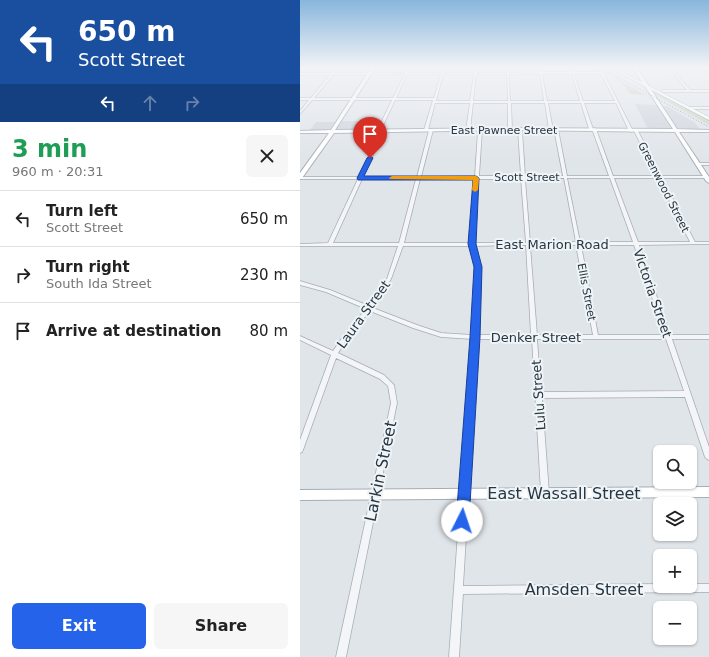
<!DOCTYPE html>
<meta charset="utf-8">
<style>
body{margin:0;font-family:"DejaVu Sans",sans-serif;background:#f6f6f6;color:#222;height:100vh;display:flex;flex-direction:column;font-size:15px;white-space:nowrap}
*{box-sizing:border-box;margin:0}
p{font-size:13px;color:#767676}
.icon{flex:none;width:22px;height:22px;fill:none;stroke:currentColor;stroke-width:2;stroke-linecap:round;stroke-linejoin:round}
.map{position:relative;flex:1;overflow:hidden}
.details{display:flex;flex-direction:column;background:#fff;width:300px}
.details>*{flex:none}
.top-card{background:#1a4fa0;color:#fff;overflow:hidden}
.buttons{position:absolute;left:353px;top:445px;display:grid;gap:8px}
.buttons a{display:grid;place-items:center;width:44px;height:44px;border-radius:6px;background:#fff;box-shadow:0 1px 3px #0004;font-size:20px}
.pin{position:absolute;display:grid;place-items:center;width:34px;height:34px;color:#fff;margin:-41px -17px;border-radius:50% 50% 50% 0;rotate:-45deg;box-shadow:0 0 4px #0007}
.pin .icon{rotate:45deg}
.me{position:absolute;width:44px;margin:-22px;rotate:4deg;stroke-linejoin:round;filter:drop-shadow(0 0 3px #0008)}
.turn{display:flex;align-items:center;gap:14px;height:84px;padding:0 12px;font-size:18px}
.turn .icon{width:52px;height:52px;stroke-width:2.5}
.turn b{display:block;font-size:28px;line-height:34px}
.lanes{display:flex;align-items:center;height:38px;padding:0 12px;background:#0003;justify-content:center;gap:20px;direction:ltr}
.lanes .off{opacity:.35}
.round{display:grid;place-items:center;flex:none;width:42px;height:42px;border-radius:6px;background:#f6f6f6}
.summary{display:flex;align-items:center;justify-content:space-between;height:68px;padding:0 12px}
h1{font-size:24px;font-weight:800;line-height:30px;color:#1e9e55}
.button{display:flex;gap:8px;margin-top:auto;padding:8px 12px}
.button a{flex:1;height:46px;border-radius:6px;background:#2563eb;color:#fff;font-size:16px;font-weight:800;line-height:46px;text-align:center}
.button a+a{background:#f6f6f6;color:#222}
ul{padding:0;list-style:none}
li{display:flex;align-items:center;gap:12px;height:56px;padding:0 12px;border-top:1px solid #e0e0e0}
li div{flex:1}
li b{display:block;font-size:15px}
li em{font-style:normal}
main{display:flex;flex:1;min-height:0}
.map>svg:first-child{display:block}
.built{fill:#ced4dc}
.green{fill:#c8d4c1}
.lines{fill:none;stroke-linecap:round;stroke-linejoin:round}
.street-casing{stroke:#a5adb4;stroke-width:1.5}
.secondary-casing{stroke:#a5adb4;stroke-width:2}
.primary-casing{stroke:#9fabb6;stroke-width:1}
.street{fill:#f3f5f8;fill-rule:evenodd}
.secondary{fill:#fff;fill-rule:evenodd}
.primary{fill:#fff;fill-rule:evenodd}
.rail{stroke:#798694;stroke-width:1;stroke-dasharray:1 2;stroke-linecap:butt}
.route{fill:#2563eb;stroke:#184099}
.slow{fill:#f59e0b}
.labels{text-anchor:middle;stroke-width:4;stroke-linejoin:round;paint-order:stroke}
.far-street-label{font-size:11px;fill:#283542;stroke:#eff4f7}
.street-label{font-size:13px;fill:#283542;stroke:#eff4f7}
.near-street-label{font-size:16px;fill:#283542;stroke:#eff4f7}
</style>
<main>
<section class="details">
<div class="top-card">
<div class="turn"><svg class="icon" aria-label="left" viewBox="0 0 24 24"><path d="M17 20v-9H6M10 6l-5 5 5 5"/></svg><div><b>650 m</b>Scott Street</div></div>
<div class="lanes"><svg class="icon" aria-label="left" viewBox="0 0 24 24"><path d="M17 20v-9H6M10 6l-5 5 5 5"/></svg><svg class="icon off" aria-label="ahead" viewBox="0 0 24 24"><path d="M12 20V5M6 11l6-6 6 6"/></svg><svg class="icon off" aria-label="right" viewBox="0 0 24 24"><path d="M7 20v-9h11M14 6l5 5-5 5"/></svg></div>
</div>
<div class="summary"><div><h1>3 min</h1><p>960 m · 20:31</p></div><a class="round"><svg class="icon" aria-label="close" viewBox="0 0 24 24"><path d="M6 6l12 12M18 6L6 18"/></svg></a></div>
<ul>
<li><svg class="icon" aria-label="left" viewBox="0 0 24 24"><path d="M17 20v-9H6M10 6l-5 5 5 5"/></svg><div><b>Turn left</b><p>Scott Street</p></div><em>650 m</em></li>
<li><svg class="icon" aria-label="right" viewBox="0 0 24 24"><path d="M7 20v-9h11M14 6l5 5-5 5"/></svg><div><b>Turn right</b><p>South Ida Street</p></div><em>230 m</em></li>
<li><svg class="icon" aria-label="arrive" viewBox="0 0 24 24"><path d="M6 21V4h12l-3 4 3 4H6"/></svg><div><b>Arrive at destination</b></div><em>80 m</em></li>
</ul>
<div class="button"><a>Exit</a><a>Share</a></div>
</section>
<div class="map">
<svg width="409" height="657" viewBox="0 0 409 657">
<rect width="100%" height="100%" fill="#e0e5ea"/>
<path class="built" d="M335,104L357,105L371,128L348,129Z
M363,106H367L394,122L400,129L377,128Z
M41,121H62L58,130H36Z
M16,122H36L29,130L9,131Z"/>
<path class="green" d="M286,68H299L352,99L344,95L330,94C323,82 312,74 298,72L295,68Z
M353,91L409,120V125L357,96Z"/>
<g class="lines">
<g class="street-casing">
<path id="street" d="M36,68H38L34,73H105L108,68H110L108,73H141L143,68H145L144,73H174L175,68H177V73H207V68H209V73L240,72L239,68H241L242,72H271L270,68H272L274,72H303L333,131L331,132L329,131L316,103H284L293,129L294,128L296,129L313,176H357L334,131L336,130L338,131L361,176H407L408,177L406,178H362L395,242H409V244L339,245L370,335H409V339H372L409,447V460L407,459L405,457L385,397L242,398L249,493L248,496L245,497L242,496L241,493L232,339H178L163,586L360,584V586H390V584H409V592L163,594L159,657H149L172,339L141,337L113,328L70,311L51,333L38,353L84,375L94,385L97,403L46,657H36L91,403L88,386L80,379L36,358L3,450L2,452L0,453V440L31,355L0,340V336L33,351L47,331L66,309L26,292L0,285V281L30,290L69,306L87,279L98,246H0V244L28,243L58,179H0V177H59L80,132L77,131L92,100H12L0,114V111L9,100H0V98H11L30,75H0V73H31ZM105,74L93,98H14L33,75ZM107,74H141L134,98H96ZM143,74H174L170,101H136ZM176,74H207L208,101H173ZM209,74H240L244,101H210ZM242,74H272L280,101H247ZM274,74H301L315,101H283ZM95,100H133L124,130L126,131L128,130L135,103H170L166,130L168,131L170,130L173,103H208V129L210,130L212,129L211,103H245L249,130L251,131L253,130L248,103H281L289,129L291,130L292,129L309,176H267L258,129L256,128L254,129L263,176H225L222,130L220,129L218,130L221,176H179L182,130L180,129L178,130L175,176L121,177L133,130L131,129L129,130L117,177H63L84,131L81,130ZM264,178L276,242H230L225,179ZM267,178H310L333,242H280ZM314,178H358L390,242H338ZM62,179H116L99,243H33ZM120,179H175L170,243H104ZM178,179H221L226,243H174ZM226,245L231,335H178L180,267L175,246ZM230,245H276L293,335H237ZM281,245H334L365,335H298ZM103,246H170L176,267L172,335L141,333L117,325L73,308L91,279ZM237,339H366L384,391L241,392Z
M369,68H371L390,90H409V92H361L362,90H387Z
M404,68H406L409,71V73Z
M388,107H409V109H387V108Z
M397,163H409V165H398L396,164Z"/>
</g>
<g class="secondary-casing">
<path id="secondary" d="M71,68H75L35,130L210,128L373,129L333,68H337L377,129L409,130V132H379L409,177V183L406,181L375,132L210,130L34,133L2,178L0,179V173L29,133H0V131L31,130Z
M409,487V497L0,500V490Z"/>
</g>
<g class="primary-casing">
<path id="primary" d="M310,68H314L409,117V120Z"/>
</g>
<use href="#street" class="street"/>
<use href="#secondary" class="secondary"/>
<use href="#primary" class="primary"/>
<path class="rail" d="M301,68L409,127"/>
</g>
<linearGradient id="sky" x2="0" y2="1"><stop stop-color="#88b6dc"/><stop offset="0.42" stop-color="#f1f3f6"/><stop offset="1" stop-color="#f1f3f6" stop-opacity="0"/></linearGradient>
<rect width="409" height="160" fill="url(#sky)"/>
<path class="route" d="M70,156L73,158L64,176H176L179,178L176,244L182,267L180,337L169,521L167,526L162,527L158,526L156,521L170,337L174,267L168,244L173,180H58L57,178L67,158Z"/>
<path class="slow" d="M92,176H176L179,178L178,190L175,192L172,190L173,180L90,179L89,178Z"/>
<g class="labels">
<g class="far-street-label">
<text x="204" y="134">East Pawnee Street</text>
<text x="227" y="181">Scott Street</text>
<text transform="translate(364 187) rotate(63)" y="4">Greenwood Street</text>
<text transform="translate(287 292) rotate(79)" y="4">Ellis Street</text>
</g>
<g class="street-label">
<text x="252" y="249">East Marion Road</text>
<text transform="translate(353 293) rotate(71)" y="5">Victoria Street</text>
<text transform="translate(63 314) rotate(-54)" y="5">Laura Street</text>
<text x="236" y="342">Denker Street</text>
<text transform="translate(238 395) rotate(-94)" y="5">Lulu Street</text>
</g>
<g class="near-street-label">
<text transform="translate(80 471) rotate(-78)" y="6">Larkin Street</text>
<text x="264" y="499">East Wassall Street</text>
<text x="284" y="595">Amsden Street</text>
</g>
</g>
</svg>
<div class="buttons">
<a><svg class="icon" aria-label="search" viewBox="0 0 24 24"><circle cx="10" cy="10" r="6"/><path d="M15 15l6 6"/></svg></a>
<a><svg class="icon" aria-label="layers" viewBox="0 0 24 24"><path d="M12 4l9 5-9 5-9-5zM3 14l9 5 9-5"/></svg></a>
<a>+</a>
<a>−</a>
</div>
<div class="pin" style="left:70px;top:158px;background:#d93025"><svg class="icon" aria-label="arrive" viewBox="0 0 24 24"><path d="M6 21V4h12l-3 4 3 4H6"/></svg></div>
<svg class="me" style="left:162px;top:521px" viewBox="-20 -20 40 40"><circle r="19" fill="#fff"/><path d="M0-13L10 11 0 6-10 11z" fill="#2563eb"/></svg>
</div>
</main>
